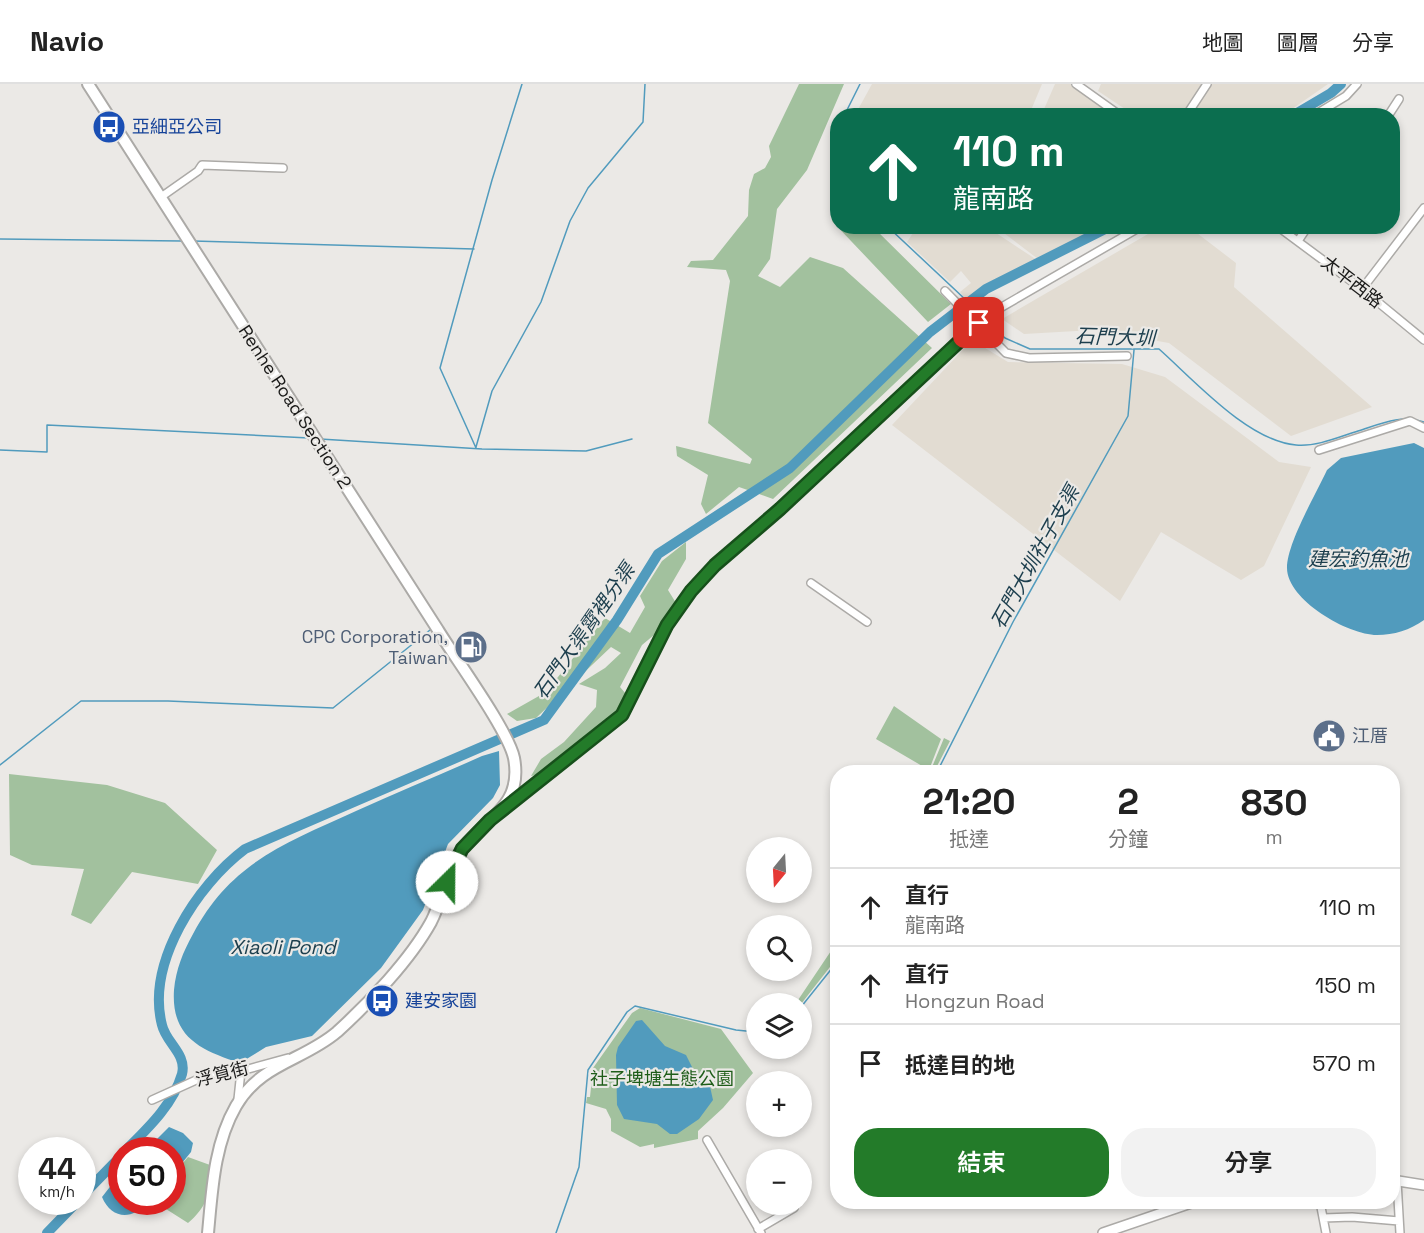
<!DOCTYPE html>
<html lang="zh-TW">
<meta charset="utf-8">
<style>
body{margin:0;font-family:"Space Grotesk","Noto Sans TC",sans-serif;background:#f2f2f2;color:#222;height:100vh;display:flex;flex-direction:column;font-size:22px;white-space:nowrap}
*{box-sizing:border-box;margin:0}
p{font-size:20px;color:#767676}
.icon{flex:none;width:33px;height:33px;fill:none;stroke:currentColor;stroke-width:2;stroke-linecap:round;stroke-linejoin:round}
.map{position:relative;flex:1;overflow:hidden}
.sheet{position:absolute;left:830px;top:681px;width:570px;height:444px;display:flex;flex-direction:column;background:#fff;border-radius:24px;box-shadow:0 3px 9px #0003}
.sheet>*{flex:none}
.banner{position:absolute;left:830px;top:24px;width:570px;height:126px;border-radius:24px;box-shadow:0 3px 9px #0003;background:#0b6e4f;color:#fff;overflow:hidden}
.needle{width:39px;rotate:198deg}
.buttons{position:absolute;left:746px;top:753px;display:grid;gap:12px}
.buttons a{display:grid;place-items:center;width:66px;height:66px;border-radius:50%;background:#fff;box-shadow:0 3px 9px #0003;font-size:30px}
.speed{position:absolute;left:18px;top:1053px;display:flex;gap:12px;font-size:30px;font-weight:700;text-align:center}
.speed>*{display:grid;place-content:center;width:78px;height:78px;border-radius:50%;background:#fff;box-shadow:0 3px 9px #0003;line-height:1}
.speed small{font-size:15px;font-weight:400}
.speed .limit{border:9px solid #d22;background:#fff;color:#111}
.pin{position:absolute;display:grid;place-items:center;width:51px;height:51px;color:#fff;margin:-26px;border-radius:12px;box-shadow:0 3px 9px #0006}
.me{position:absolute;width:66px;margin:-33px;rotate:23deg;stroke-linejoin:round;filter:drop-shadow(0 0 4px #0008)}
.turn{display:flex;align-items:center;gap:21px;height:126px;padding:0 24px;font-size:27px}
.turn .icon{width:78px;height:78px;stroke-width:2.5}
.turn b{display:block;font-size:42px;line-height:51px}
.eta{display:flex;justify-content:space-evenly;align-items:center;height:102px;text-align:center}
.eta b{font-size:36px;font-weight:600;line-height:42px}
.primary-button{display:flex;gap:12px;margin-top:auto;padding:12px 24px}
.primary-button a{flex:1;height:69px;border-radius:24px;background:#237b29;color:#fff;font-size:24px;font-weight:600;line-height:69px;text-align:center}
.primary-button a+a{background:#f2f2f2;color:#222}
ul{padding:0;list-style:none}
li{display:flex;align-items:center;gap:18px;height:78px;padding:0 24px;border-top:2px solid #e0e0e0}
li div{flex:1}
li b{display:block;font-size:22px}
li em{font-style:normal}
header{display:flex;align-items:center;gap:36px;box-sizing:border-box;height:84px;padding:0 30px;background:#fff;border-bottom:2px solid #e0e0e0}
header strong{font-size:28px}
nav{display:flex;gap:33px;margin-inline-start:auto;font-size:21px}
.map>svg:first-child{display:block}
.built{fill:#e2dcd2}
.green{fill:#a2c19e}
.water{fill:#519bbd}
.lines{fill:none;stroke-linecap:round;stroke-linejoin:round}
.stream{stroke:#519bbd;stroke-width:1.5}
.river{stroke:#519bbd;stroke-width:10}
.minor-casing{stroke:#acaaa7;stroke-width:10}
.tertiary-casing{stroke:#acaaa7;stroke-width:12}
.secondary-casing{stroke:#acaaa7;stroke-width:14}
.minor{stroke:#fff;stroke-width:7}
.tertiary{stroke:#fff;stroke-width:9}
.secondary{stroke:#fff;stroke-width:10}
.route-casing{stroke:#17501b;stroke-width:15}
.route{stroke:#237b29;stroke-width:10}
.labels{text-anchor:middle;stroke-width:4.5;stroke-linejoin:round;paint-order:stroke}
.transit-label{font-size:18px;fill:#164399;stroke:#ebe9e6;text-anchor:start}
.street-label{font-size:18px;fill:#1a1a19;stroke:#ebe9e6}
.service-label{font-size:18px;fill:#4e5e75;stroke:#ebe9e6;text-anchor:end}
.park-label{font-size:18px;fill:#1e5d19;stroke:#ebe9e6}
.water-label{font-size:20px;font-style:italic;fill:#1c3e4d;stroke:#ebe9e6}
</style>
<header>
<strong>Navio</strong>
<nav><a>地圖</a><a>圖層</a><a>分享</a></nav>
</header>
<div class="map">
<svg width="1424" height="1149" viewBox="0 0 1424 1149">
<rect width="100%" height="100%" fill="#ebe9e6"/>
<path class="built" d="M872,0H1042L1029,31H855Z
M1055,0H1072L1118,31L1041,32Z
M1101,0H1328L1282,32L1134,31L1098,7Z
M917,143H987L1037,176L985,203L968,217L960,208L971,199L961,187L950,198L907,158Z
M996,143H1105L1038,175Z
M1160,143H1189L1236,179L1234,203L1372,323L1291,352L1169,259L1094,246L1024,250L1002,235Z
M972,256L1008,278L1122,280L1165,293L1279,378L1311,383L1264,482L1241,496L1161,448L1120,517L892,341Z"/>
<path class="green" d="M799,0H844L807,86L777,125L770,175L758,192L780,203L810,173L843,184L932,264L773,415L739,403L706,430L701,420L708,391L677,372L676,362L750,380L752,375L708,339L730,197L726,186L687,183L691,177L713,176L748,132L749,106L754,90L765,84L771,73L769,62Z
M832,104L837,108V142L873,143L951,220L928,238L832,137Z
M686,458V475L668,506L676,519L660,546L642,561L620,603L626,610L615,633L549,688L531,692L541,675L564,658L596,623L597,606L579,600L605,584L621,569L611,563L536,634L517,637L507,630L546,608L605,534L630,549L645,523L640,512L662,477Z
M894,622L941,655L929,686L876,655Z
M944,654L950,657L934,688H930Z
M9,690L107,701L165,719L217,766L198,800L132,788L91,840L71,831L84,785L32,781L10,771Z
M837,858V874L801,920L796,919Z
M640,924L721,945L753,989L723,1024L698,1047V1055L654,1064V1060L640,1063L611,1047V1035L606,1025L586,1019L587,1013H590L593,984L632,929Z
M188,1073L210,1081C211,1107 208,1122 188,1139L166,1125L162,1118H172L173,1091Z"/>
<path class="water" d="M1414,359L1424,364V536C1410,546 1394,551 1377,551C1348,551 1287,516 1287,484C1287,459 1316,410 1327,386L1341,374Z
M499,667L500,701L493,714L448,760L423,826L381,884L312,952L266,963L240,979C200,966 171,953 174,906C176,885 183,868 193,850C231,778 286,759 356,727C398,708 440,691 482,672Z
M642,936L665,962L686,971L694,987L709,998L713,1016L699,1035L677,1050H670L657,1040L624,1035L617,1021L616,971L618,963L636,937Z
M169,1043L183,1049L193,1059L191,1068L173,1090L172,1066H146Z
M120,1090L122,1118H146C133,1137 111,1135 102,1113Z"/>
<g class="lines">
<path class="stream" d="M844,32L860,0
M837,56L834,67L837,80
M887,142L983,232
M0,155L182,157
M193,157L474,165
M986,236L1005,254L1030,265H1159C1194,296 1248,357 1296,361C1316,363 1339,353 1358,347C1380,340 1401,330 1424,338
M320,355L482,365L586,367L632,355
M476,363L492,307L541,218L570,137L588,104L643,38L645,0
M476,364L440,284L492,96L522,0
M0,366L47,368V341L309,354
M0,681L81,617H168L333,624L430,546
M937,688L1013,538L1128,332L1134,266
M801,923L837,878
M556,1149L579,1083L588,986L627,928L635,922L736,946L756,948"/>
<path class="river" d="M1292,32L1331,9L1341,0
M126,1066C147,1045 173,1021 182,990C187,970 166,959 162,941C146,879 197,801 245,765L544,636L617,536L658,470L790,384L930,248L986,205L1111,142
M82,1112L122,1071
M47,1149L77,1118"/>
<g class="minor-casing">
<path id="minor" d="M1076,0L1121,32
M1186,32L1207,0
M1313,32L1346,12L1357,0
M1388,32L1399,15
M161,113L198,87L202,81L283,84
M1277,142L1362,205L1424,256
M1298,157L1308,142
M1362,205L1424,124
M945,207L1006,269L1029,274L1127,272
M1319,366L1410,337L1424,344
M811,499L867,538
M508,719L622,631L667,541L691,507L715,481L780,425L974,242L988,231L1142,142
M238,1015L241,987
M152,1016L205,992L224,987H241L288,974
M707,1056L761,1149
M1397,1097L1400,1149
M1320,1118L1326,1149
M1323,1134L1352,1133L1399,1137
M758,1145L794,1124"/>
</g>
<g class="tertiary-casing">
<path id="tertiary" d="M1392,1096L1424,1101
M1103,1149L1194,1118"/>
</g>
<g class="secondary-casing">
<path id="secondary" d="M88,0L438,546C455,574 508,646 514,674C523,721 488,733 463,764C447,784 443,815 431,838C410,876 369,919 337,948C303,977 261,979 236,1022C214,1060 212,1107 208,1149"/>
</g>
<use href="#minor" class="minor"/>
<use href="#tertiary" class="tertiary"/>
<use href="#secondary" class="secondary"/>
</g>
<g class="lines">
<g class="route-casing">
<path id="route" d="M447,798L462,765L490,736L622,631L667,541L691,507L715,481L780,425L979,239"/>
</g>
<use href="#route" class="route"/>
</g>
<defs>
<g id="bus-disc" transform="scale(1.725)"><circle r="9.5" fill="#1a4fb4" stroke="#ebe9e6"/><path d="M-5-6H5V4H4V6H2V4H-2V6H-4V4H-5ZM-3.5-4V0h7V-4ZM-3.5 1.2v1.5H-2V1.2ZM2 1.2v1.5H3.5V1.2Z" fill="#fff"/></g>
<g id="fuel-disc" transform="scale(1.725)"><circle r="9.5" fill="#5c6f8a" stroke="#ebe9e6"/><path d="M-5.5-6h7V0h2V4h1.3V-2.5L3-4.5l.8-.8L6-3V5H2.5V1h-1V6h-7ZM-4.2-4.7v3.2H.2V-4.7Z" fill="#fff"/></g>
<g id="civic-disc" transform="scale(1.725)"><circle r="9.5" fill="#5c6f8a" stroke="#ebe9e6"/><path d="M-.6-6.5H3V-4.5H.6V-3L4-1V1h2V6H-6V1h2V-1L-.6-3ZM-1.2 2.5V6h2.4V2.5Z" fill="#fff"/></g>
</defs>
<g fill-rule="evenodd">
<use href="#bus-disc" x="109" y="43"/>
<use href="#fuel-disc" x="471" y="563"/>
<use href="#civic-disc" x="1329" y="652"/>
<use href="#bus-disc" x="382" y="917"/>
</g>
<g class="labels">
<g class="transit-label">
<text x="132" y="49">亞細亞公司</text>
<text x="405" y="923">建安家園</text>
</g>
<g class="street-label">
<text transform="translate(1352 198) rotate(38)" y="6">太平西路</text>
<text transform="translate(295 323) rotate(57)" y="6">Renhe Road Section 2</text>
<text transform="translate(222 990) rotate(-14)" y="6">浮筧街</text>
</g>
<g class="service-label">
<text x="448" y="559">CPC Corporation,<tspan x="448" dy="21">Taiwan</tspan></text>
<text x="1352" y="658" text-anchor="start">江厝</text>
</g>
<g class="park-label">
<text x="662" y="1001">社子埤塘生態公園</text>
</g>
<g class="water-label">
<text transform="translate(1115 253) rotate(2)" y="7">石門大圳</text>
<text transform="translate(1035 473) rotate(-61)" y="7">石門大圳社子支渠</text>
<text x="1358" y="482">建宏釣魚池</text>
<text transform="translate(584 547) rotate(-55)" y="7">石門大渠霄裡分渠</text>
<text x="283" y="870">Xiaoli Pond</text>
</g>
</g>
</svg>
<div class="buttons">
<a><svg class="needle" viewBox="-14 -14 28 28"><path d="M0-13l5 13h-10z" fill="#e53935"/><path d="M0 13l5-13h-10z" fill="#767676"/></svg></a>
<a><svg class="icon" aria-label="search" viewBox="0 0 24 24"><circle cx="10" cy="10" r="6"/><path d="M15 15l6 6"/></svg></a>
<a><svg class="icon" aria-label="layers" viewBox="0 0 24 24"><path d="M12 4l9 5-9 5-9-5zM3 14l9 5 9-5"/></svg></a>
<a>+</a>
<a>−</a>
</div>
<div class="speed"><div>44<small>km/h</small></div><div class="limit">50</div></div>
<div class="pin" style="left:979px;top:239px;background:#d93025"><svg class="icon" aria-label="arrive" viewBox="0 0 24 24"><path d="M6 21V4h12l-3 4 3 4H6"/></svg></div>
<svg class="me" style="left:447px;top:798px" viewBox="-20 -20 40 40"><circle r="19" fill="#fff"/><path d="M0-13L10 11 0 6-10 11z" fill="#237b29"/></svg>
<div class="banner">
<div class="turn"><svg class="icon" aria-label="ahead" viewBox="0 0 24 24"><path d="M12 20V5M6 11l6-6 6 6"/></svg><div><b>110 m</b>龍南路</div></div>
</div>
<section class="sheet">
<div class="eta">
<div><b>21:20</b><p>抵達</p></div>
<div><b>2</b><p>分鐘</p></div>
<div><b>830</b><p>m</p></div>
</div>
<ul>
<li><svg class="icon" aria-label="ahead" viewBox="0 0 24 24"><path d="M12 20V5M6 11l6-6 6 6"/></svg><div><b>直行</b><p>龍南路</p></div><em>110 m</em></li>
<li><svg class="icon" aria-label="ahead" viewBox="0 0 24 24"><path d="M12 20V5M6 11l6-6 6 6"/></svg><div><b>直行</b><p>Hongzun Road</p></div><em>150 m</em></li>
<li><svg class="icon" aria-label="arrive" viewBox="0 0 24 24"><path d="M6 21V4h12l-3 4 3 4H6"/></svg><div><b>抵達目的地</b></div><em>570 m</em></li>
</ul>
<div class="primary-button"><a>結束</a><a>分享</a></div>
</section>
</div>
